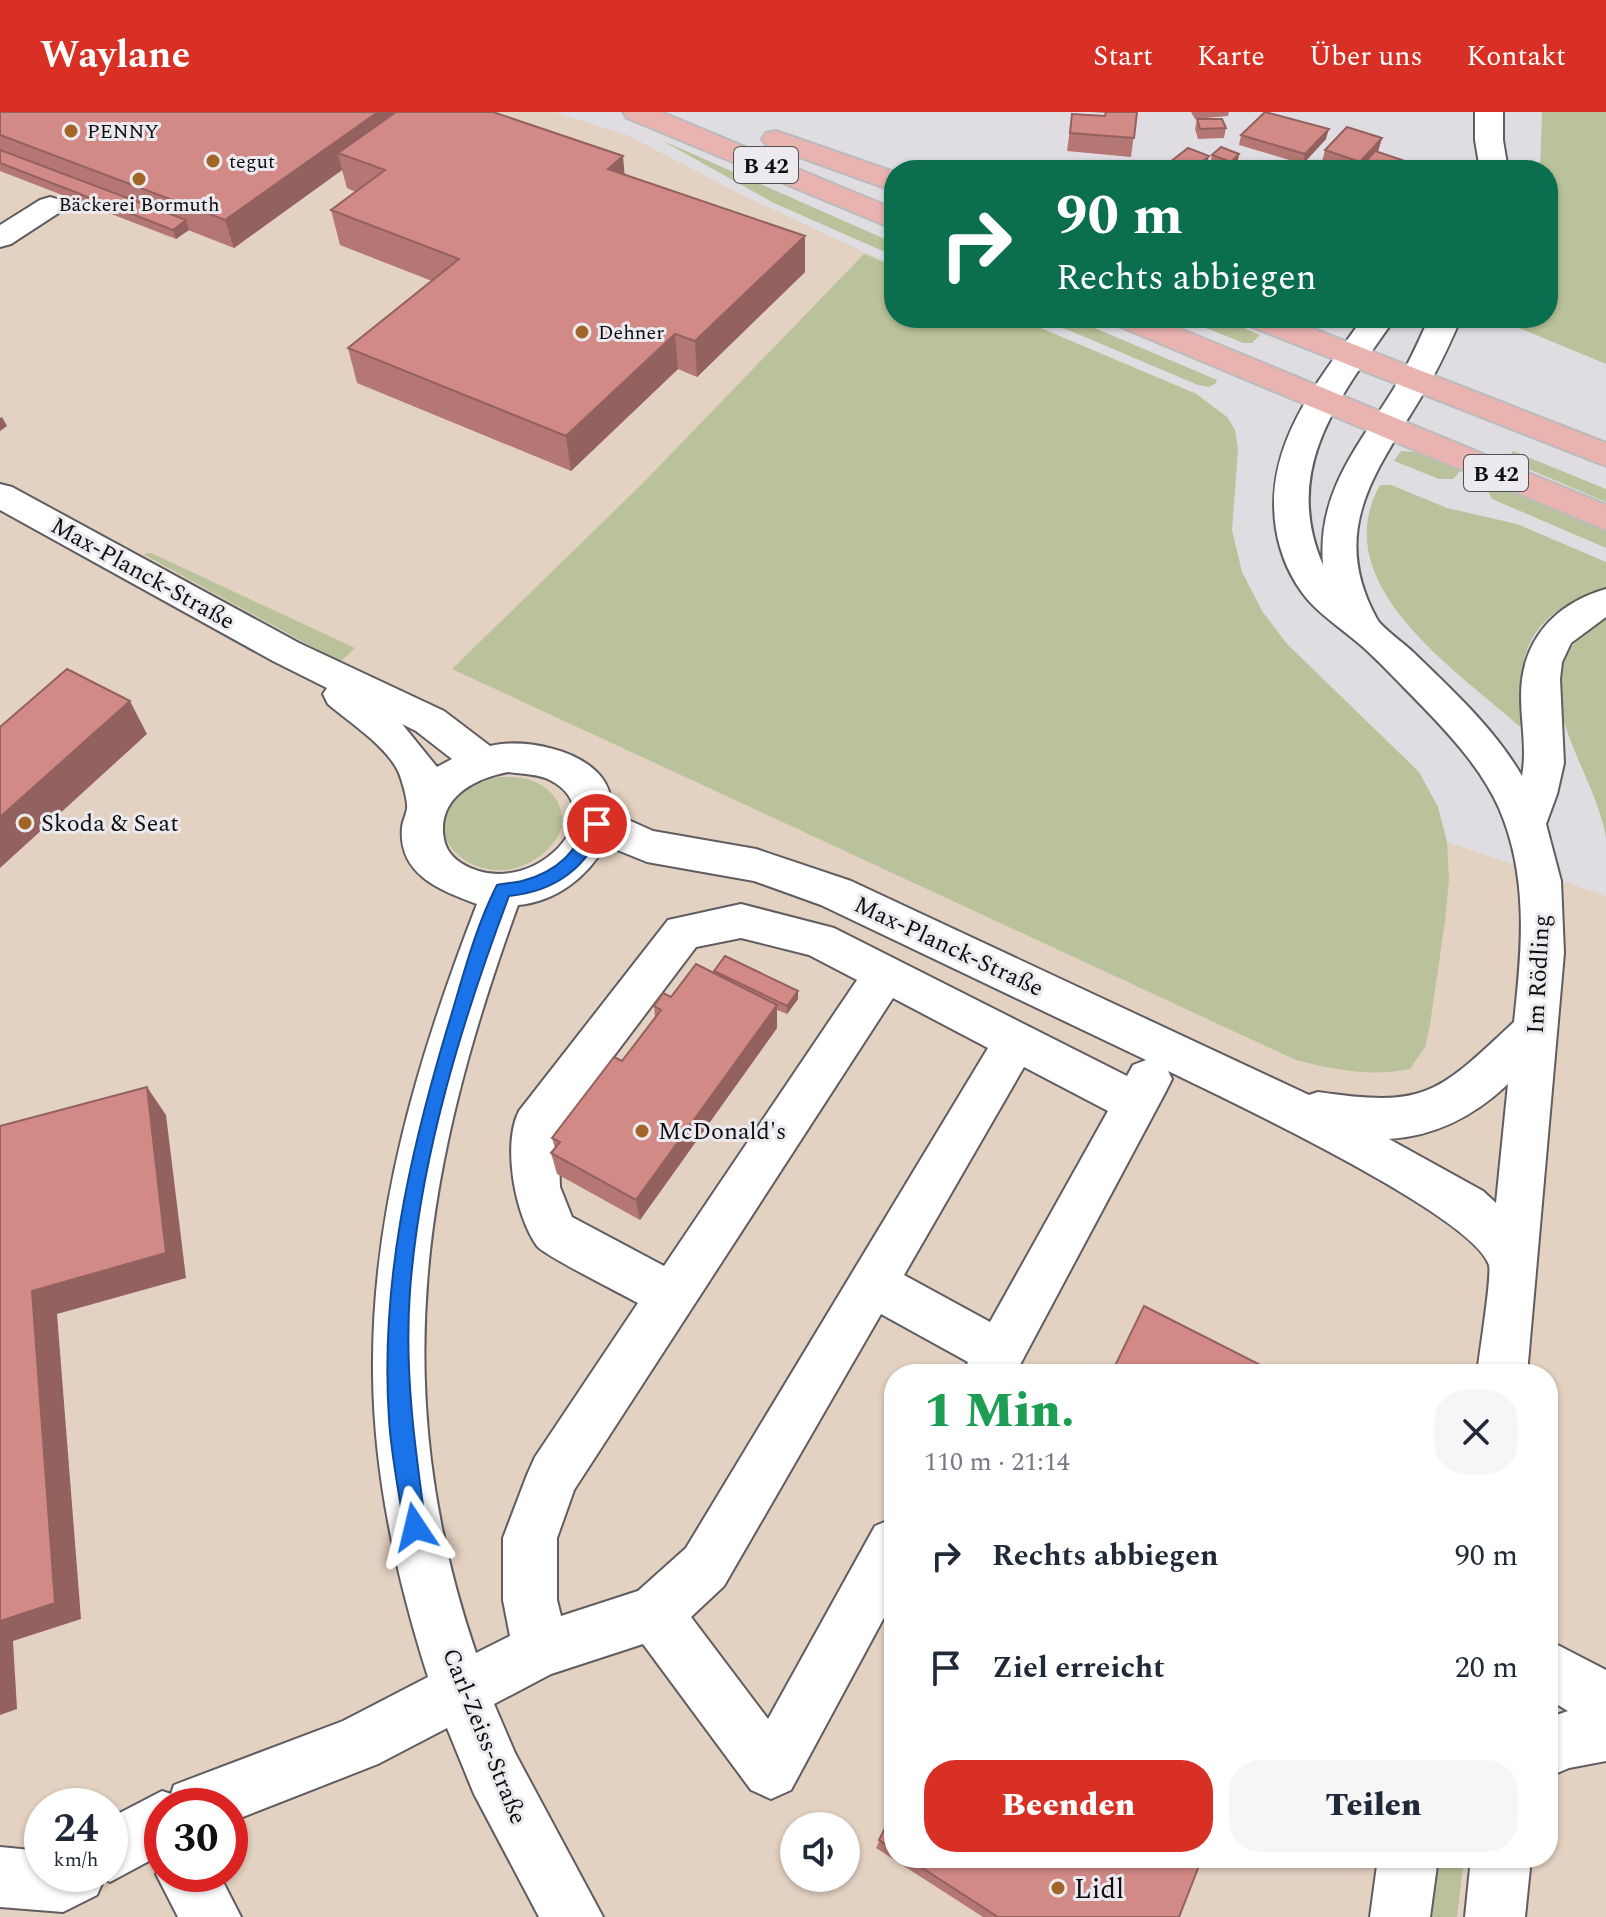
<!DOCTYPE html>
<html lang="de">
<meta charset="utf-8">
<style>
body{margin:0;font-family:Spectral,serif;background:#f6f6f7;color:#1f2937;height:100vh;display:flex;flex-direction:column;font-size:30px;white-space:nowrap}
*{box-sizing:border-box;margin:0}
p{font-size:26px;color:#747a83}
.icon{flex:none;width:44px;height:44px;fill:none;stroke:currentColor;stroke-width:2;stroke-linecap:round;stroke-linejoin:round}
.map{position:relative;flex:1;overflow:hidden}
.drawer{position:absolute;left:884px;top:1252px;width:674px;height:504px;display:flex;flex-direction:column;background:#fff;border-radius:32px;box-shadow:0 2px 6px #0004}
.drawer>*{flex:none}
.banner{position:absolute;left:884px;top:48px;width:674px;height:168px;border-radius:32px;box-shadow:0 2px 6px #0004;background:#0b6e4f;color:#fff;overflow:hidden}
.tools{position:absolute;left:780px;top:1700px;display:grid;gap:16px}
.tools a{display:grid;place-items:center;width:80px;height:80px;border-radius:50%;background:#fff;box-shadow:0 2px 6px #0004;font-size:40px}
.speed{position:absolute;left:24px;top:1676px;display:flex;gap:16px;font-size:40px;font-weight:700;text-align:center}
.speed>*{display:grid;place-content:center;width:104px;height:104px;border-radius:50%;background:#fff;box-shadow:0 2px 6px #0004;line-height:1}
.speed small{font-size:20px;font-weight:400}
.speed .limit{border:12px solid #d22;background:#fff;color:#111}
.pin{position:absolute;display:grid;place-items:center;width:68px;height:68px;color:#fff;margin:-34px;border:4px solid #fff;border-radius:50%;box-shadow:0 2px 8px #0007}
.me{position:absolute;width:88px;margin:-44px;rotate:350deg;stroke-linejoin:round;filter:drop-shadow(0 0 6px #0008)}
.turn{display:flex;align-items:center;gap:28px;height:168px;padding:0 40px;font-size:36px}
.turn .icon{width:104px;height:104px;stroke-width:2.5}
.turn b{display:block;font-size:56px;line-height:68px}
.round{display:grid;place-items:center;flex:none;width:84px;height:84px;border-radius:32px;background:#f6f6f7}
.summary{display:flex;align-items:center;justify-content:space-between;height:136px;padding:0 40px}
h1{font-size:48px;font-weight:800;line-height:60px;color:#1e9e55}
.cta{display:flex;gap:16px;margin-top:auto;padding:16px 40px}
.cta a{flex:1;height:92px;border-radius:32px;background:#d93025;color:#fff;font-size:32px;font-weight:800;line-height:92px;text-align:center}
.cta a+a{background:#f6f6f7;color:#1f2937}
ul{padding:0;list-style:none}
li{display:flex;align-items:center;gap:24px;height:112px;padding:0 40px}
li div{flex:1}
li b{display:block;font-size:30px}
li em{font-style:normal}
header{display:flex;align-items:center;gap:48px;box-sizing:border-box;height:112px;padding:0 40px;background:#d93025;color:#fff}
header strong{font-size:38px}
nav{display:flex;gap:44px;margin-inline-start:auto;font-size:28px}
.map>svg:first-child{display:block}
.commercial{fill:#e3d1c1;fill-rule:evenodd}
.green{fill:#b9c29a}
.lines{fill:none;stroke-linecap:round;stroke-linejoin:round}
.minor-casing{stroke:#5f5d61;stroke-width:4}
.major-casing{stroke:#bcbbbc;stroke-width:4}
.minor{fill:#fff;fill-rule:evenodd}
.major{fill:#e9b3b0;fill-rule:evenodd}
.wall{fill:#b57773}
.shaded-wall{fill:#93615e}
.building{fill:#d28a86;stroke:#93615e;stroke-width:2}
.route{fill:#1a73e8;stroke:#114b97;stroke-width:2}
.poi-dot{fill:#a16627;stroke:#edeaef;stroke-width:3}
.labels{text-anchor:middle;stroke-width:6;stroke-linejoin:round;paint-order:stroke}
.far-poi-label{font-size:20px;fill:#0e0d0f;stroke:#edeaef;text-anchor:start}
.shield{fill:#edeaef;stroke:#514f52;stroke-width:2}
.shield-label{font-size:22px;font-weight:bold;fill:#0e0d0f}
.street-label{font-size:24px;fill:#0e0d0f;stroke:#edeaef}
.poi-label{font-size:24px;fill:#0e0d0f;stroke:#edeaef;text-anchor:start}
.near-poi-label{font-size:28px;fill:#0e0d0f;stroke:#edeaef;text-anchor:start}
</style>
<header>
<strong>Waylane</strong>
<nav><a>Start</a><a>Karte</a><a>Über uns</a><a>Kontakt</a></nav>
</header>
<div class="map">
<svg width="1606" height="1805" viewBox="0 0 1606 1805">
<rect width="100%" height="100%" fill="#e0dde2"/>
<path class="commercial" d="M0,0H554L627,23L742,83L894,154V206H1017L1196,281L1227,305L1235,318L1238,337L1232,418L1242,460L1262,499L1287,532L1419,660L1438,695L1447,730L1606,784V1805H0ZM894,1262H1548V1746H894ZM42,1694H110V1762H42ZM162,1694H230V1762H162ZM794,1714H846V1766H794Z"/>
<path class="green" d="M1542,0H1606V252L1519,216L1521,206H1548V58H1540Z
M661,28L894,131V144L774,91Z
M864,142L894,154V206H1017L1196,282L1227,305L1235,318L1238,337L1232,418L1242,460L1262,499L1287,532L1419,660L1438,695L1447,730L1449,767L1445,809L1430,913L1425,935L1410,957C1369,965 1336,958 1296,948L452,557L643,371Z
M1040,206H1071L1217,268L1216,271L1209,275L1198,273Z
M1182,206H1222L1260,223L1252,231H1243Z
M1401,339L1415,340L1461,358L1453,367H1439L1394,349Z
M1513,339L1606,377V390L1507,348Z
M1491,371L1606,419V436L1492,387L1487,377Z
M1380,373H1391L1447,396L1517,412L1606,450V477C1535,497 1509,540 1528,611L1519,614C1455,557 1325,472 1380,373Z
M151,441L355,536L340,550L143,442Z
M1606,507V726C1594,650 1505,561 1606,507Z
M499,665C511,665 523,665 535,670C562,681 572,713 550,735C481,805 378,697 499,665Z
M1439,1746H1464L1457,1805H1432Z"/>
<g class="lines">
<g class="minor-casing">
<path id="minor" d="M1475,0H1503V28L1508,58H1480L1475,28Z
M50,85L60,88L65,94L60,100L11,132L0,135V113L40,88Z
M1363,206H1395C1342,283 1280,355 1323,453C1317,381 1357,336 1393,278C1407,255 1418,231 1429,206H1461C1450,231 1440,254 1426,277C1380,355 1326,415 1377,507C1382,516 1405,532 1413,540C1453,579 1494,616 1522,664C1527,637 1521,611 1521,584C1521,529 1554,492 1606,477V505L1571,531L1562,550L1560,567L1564,651L1557,682L1546,712L1561,769L1564,841L1527,1262H1477C1479,1244 1492,1164 1489,1153C1473,1103 1224,986 1168,959L1172,967L1165,981L1015,1262H963L968,1250L881,1202L724,1474L691,1505L768,1607L875,1414L894,1406V1487L791,1678L771,1687L751,1678L643,1532L551,1562L494,1592L515,1641L603,1805H539L474,1682L447,1616L378,1652L230,1710V1694H162V1742L110,1770L104,1767L97,1783L63,1800L0,1795V1735L42,1739V1762H110V1706L162,1679L171,1682L174,1673L343,1609L428,1565C397,1467 374,1366 373,1262C371,1099 419,942 477,792C440,778 398,763 402,715C403,708 406,703 407,697C408,688 402,669 399,661C387,634 350,611 328,592L323,582L327,576L273,549L0,398V372L12,375L299,531L444,599L490,634C524,626 580,637 602,666C610,676 612,691 615,702L653,719L756,737L851,769L1309,983L1318,980C1426,996 1437,982 1514,910C1522,838 1529,765 1499,696C1482,658 1452,625 1423,595C1403,575 1384,554 1363,535C1345,519 1324,506 1308,488C1291,468 1280,442 1276,417C1263,333 1318,270 1363,206ZM402,612L416,619L452,647L437,655ZM508,660C521,662 539,662 550,668C618,703 527,793 461,751C449,743 444,734 443,720C441,683 477,666 508,660ZM605,733L647,750L754,769L821,793L1146,948L1133,953L1127,964L834,816L741,792L668,808L519,999C502,1033 515,1103 537,1134C545,1144 622,1182 638,1191L535,1345L527,1363L503,1426V1488L510,1524L476,1541C385,1274 424,1052 518,793C555,790 588,765 605,733ZM741,826L809,843L857,868L664,1154L572,1105L560,1075L558,1018L696,835ZM893,886L988,936L686,1436L638,1479L561,1504L557,1488V1426L574,1378ZM1024,955L1108,999L990,1210L904,1163ZM1508,972L1496,1091L1483,1079L1389,1027C1436,1024 1474,1004 1508,972Z
M1548,1528L1606,1558V1649L1569,1656L1548,1665V1606L1568,1599L1548,1587Z
M1378,1746H1438L1430,1805H1370Z
M1471,1746H1531L1525,1805H1465Z
M162,1748V1762H219L241,1805H178L156,1762Z"/>
</g>
<g class="major-casing">
<path id="major" d="M623,0H661L894,97V117L627,6Z
M776,19L894,60V79L766,33L762,27L766,21Z
M1111,206H1154L1606,393V418L1116,213Z
M1242,206H1286L1606,331V354L1247,213Z"/>
</g>
<use href="#minor" class="minor"/>
<use href="#major" class="major"/>
</g>
<path class="wall" d="M0,0L624,62L805,124V160L697,265L678,257L571,359L357,271L348,236L432,169L340,133L331,98L356,80L347,76L342,58L234,136L188,118L176,127L0,59Z
M1091,0H1137L1131,45L1067,39L1072,2L1105,4V1Z
M1191,0H1233H1229L1228,4L1195,7Z
M1197,7L1226,16L1224,26L1198,27L1195,17Z
M1241,23L1326,27L1303,52L1239,33Z
M1382,26L1378,40L1402,48L1398,58H1323L1320,57L1325,38Z
M1239,42L1237,52L1230,58H1224L1210,52L1212,43Z
M714,859L798,879V887L787,902L777,898V916L640,1108L557,1062L551,1041L555,1036L552,1026L622,949L655,905L654,894L714,861Z
M894,1698V1746H1202L1179,1805H983L876,1736Z"/>
<path class="shaded-wall" d="M378,0H418L338,41L342,58L234,136L225,108Z
M1329,17L1326,27L1303,52L1305,42Z
M1382,26L1376,45L1357,58L1360,50Z
M1239,42L1237,52L1229,58L1231,50Z
M623,44L626,79L608,57Z
M1209,44L1207,53L1202,58H1192Z
M186,108L189,118L176,127L173,118Z
M805,124V160L697,265L695,229Z
M675,222L678,257L571,359L566,324Z
M2,305L7,314L0,319V306Z
M130,589L147,622L0,756V705Z
M798,879V887L787,902V894Z
M777,893V916L640,1108L636,1088Z
M147,975L166,1003L186,1166L57,1202L81,1507L13,1529L17,1597L0,1603V1509L32,1179Z"/>
<path class="building" d="M0,0H378L225,108L0,23Z
M396,0H493L623,44L608,57L805,124L695,229L675,222L566,324L348,236L459,147L331,98L385,58L338,41Z
M1106,0H1137L1134,26L1070,21L1072,2L1105,4Z
M1265,0L1329,17L1305,42L1241,23Z
M1197,7H1222L1226,16L1200,17Z
M1347,15L1382,26L1360,50L1325,38Z
M1221,35L1239,42L1231,50L1212,43Z
M1188,36L1209,44L1192,58H1160Z
M0,38L186,108L173,118L0,51Z
M1375,39L1402,48L1394,58H1358Z
M1248,53L1262,58H1242Z
M67,557L130,589L0,705V615Z
M725,844L798,879L787,894L714,859Z
M696,852L777,893L636,1088L551,1041L560,1030L552,1026L614,945L622,949L661,898L654,894L663,881L671,885Z
M147,975L166,1141L32,1179L55,1491L0,1509V1014Z
M1144,1194L1278,1262H1111Z
M894,1698V1737L879,1728Z
M907,1746H1202L1179,1805H998Z"/>
<path class="route" d="M597,706L605,712C587,755 557,779 509,784C462,909 420,1045 410,1179C404,1258 415,1337 426,1415L423,1423L415,1426L408,1423L404,1415C399,1379 391,1343 389,1307C380,1173 409,1044 447,917C462,869 474,818 497,773C505,771 514,771 522,769C560,759 574,740 591,708Z"/>
<g class="poi-dot">
<circle cx="71" cy="19" r="8"/>
<circle cx="213" cy="49" r="8"/>
<circle cx="139" cy="67" r="8"/>
<circle cx="582" cy="220" r="8"/>
<circle cx="25" cy="711" r="8"/>
<circle cx="642" cy="1019" r="8"/>
<circle cx="1058" cy="1776" r="8"/>
</g>
<g class="labels">
<g class="far-poi-label">
<text x="87" y="26">PENNY</text>
<text x="229" y="56">tegut</text>
<text x="139" y="99" text-anchor="middle">Bäckerei Bormuth</text>
<text x="598" y="227">Dehner</text>
</g>
<g class="shield">
<rect x="734" y="35" width="64" height="36" rx="6"/>
<rect x="1464" y="343" width="64" height="36" rx="6"/>
</g>
<g class="shield-label">
<text x="766" y="61">B 42</text>
<text x="1496" y="369">B 42</text>
</g>
<g class="street-label">
<text transform="translate(143 461) rotate(29)" y="8">Max-Planck-Straße</text>
<text transform="translate(949 834) rotate(25)" y="8">Max-Planck-Straße</text>
<text transform="translate(1538 862) rotate(-87)" y="8">Im Rödling</text>
<text transform="translate(485 1624) rotate(68)" y="8">Carl-Zeiss-Straße</text>
</g>
<g class="poi-label">
<text x="41" y="719">Skoda &amp; Seat</text>
<text x="658" y="1027">McDonald's</text>
</g>
<g class="near-poi-label">
<text x="1074" y="1786">Lidl</text>
</g>
</g>
</svg>
<div class="tools">
<a><svg class="icon" aria-label="sound" viewBox="0 0 24 24"><path d="M4 9h4l5-4v14l-5-4H4zM17 9q2 3 0 6"/></svg></a>
</div>
<div class="speed"><div>24<small>km/h</small></div><div class="limit">30</div></div>
<div class="pin" style="left:597px;top:712px;background:#d93025"><svg class="icon" aria-label="arrive" viewBox="0 0 24 24"><path d="M6 21V4h12l-3 4 3 4H6"/></svg></div>
<svg class="me" style="left:415px;top:1415px" viewBox="-20 -20 40 40"><path d="M0-17L14 15 0 8-14 15z" fill="#1a73e8" stroke="#fff" stroke-width="4"/></svg>
<div class="banner">
<div class="turn"><svg class="icon" aria-label="right" viewBox="0 0 24 24"><path d="M7 20v-9h11M14 6l5 5-5 5"/></svg><div><b>90 m</b>Rechts abbiegen</div></div>
</div>
<section class="drawer">
<div class="summary"><div><h1>1 Min.</h1><p>110 m · 21:14</p></div><a class="round"><svg class="icon" aria-label="close" viewBox="0 0 24 24"><path d="M6 6l12 12M18 6L6 18"/></svg></a></div>
<ul>
<li><svg class="icon" aria-label="right" viewBox="0 0 24 24"><path d="M7 20v-9h11M14 6l5 5-5 5"/></svg><div><b>Rechts abbiegen</b></div><em>90 m</em></li>
<li><svg class="icon" aria-label="arrive" viewBox="0 0 24 24"><path d="M6 21V4h12l-3 4 3 4H6"/></svg><div><b>Ziel erreicht</b></div><em>20 m</em></li>
</ul>
<div class="cta"><a>Beenden</a><a>Teilen</a></div>
</section>
</div>
